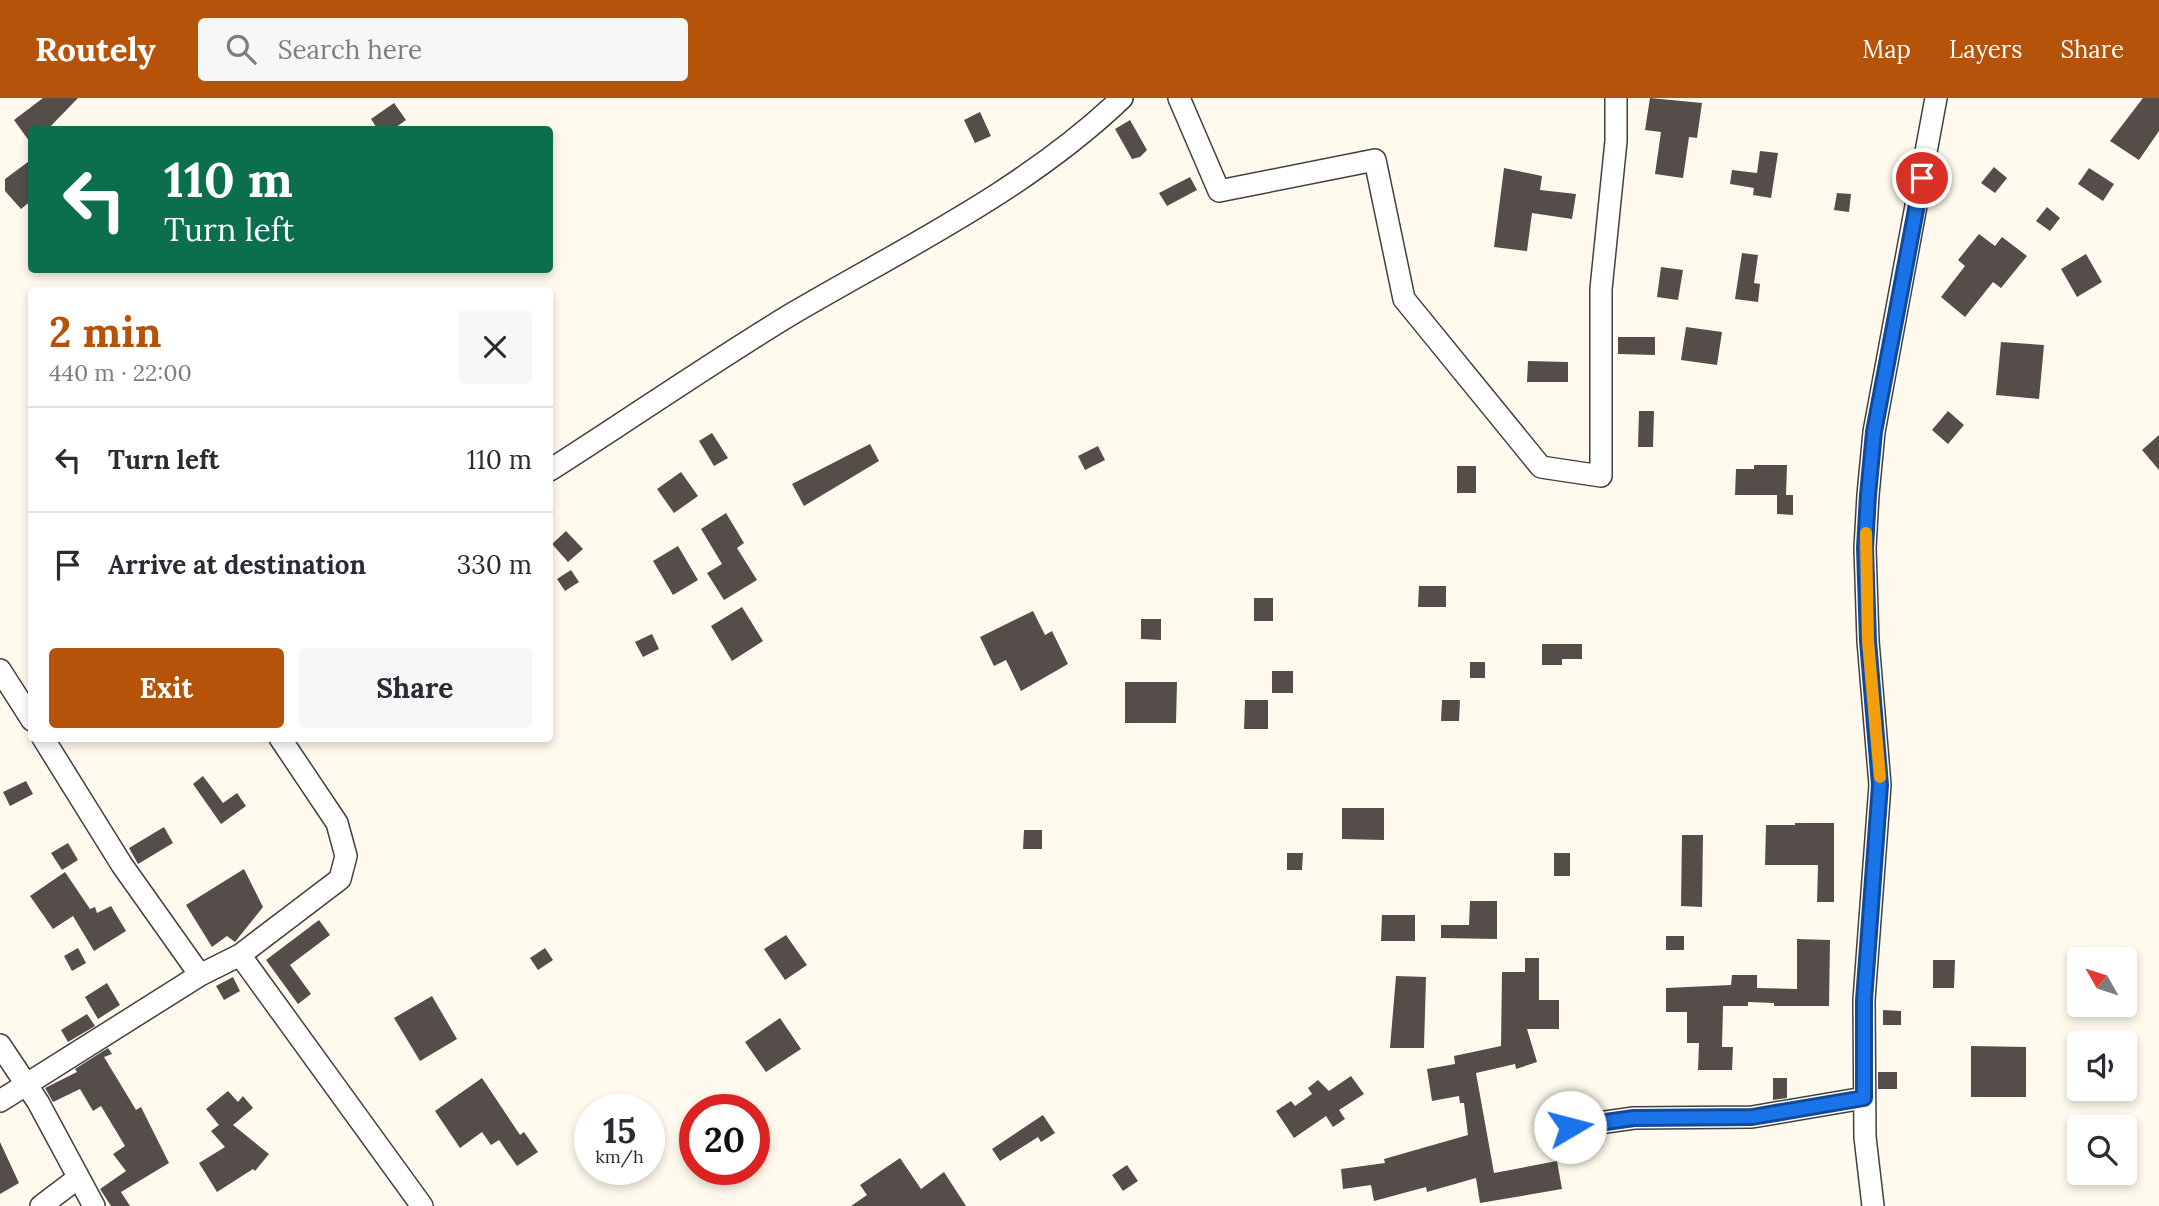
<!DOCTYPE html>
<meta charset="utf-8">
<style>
body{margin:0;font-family:Lora,serif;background:#f7f7f7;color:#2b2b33;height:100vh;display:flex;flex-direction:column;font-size:26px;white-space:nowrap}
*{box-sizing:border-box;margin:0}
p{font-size:23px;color:#7c7c81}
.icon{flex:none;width:38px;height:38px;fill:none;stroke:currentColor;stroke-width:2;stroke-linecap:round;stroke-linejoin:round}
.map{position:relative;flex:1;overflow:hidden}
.details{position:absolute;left:28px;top:189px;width:525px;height:455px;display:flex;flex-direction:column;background:#fff;border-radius:7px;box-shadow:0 4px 10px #0003}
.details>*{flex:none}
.hud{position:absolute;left:28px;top:28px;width:525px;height:147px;border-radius:7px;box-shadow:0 4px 10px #0003;background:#0b6e4f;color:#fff;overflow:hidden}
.needle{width:46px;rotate:309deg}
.buttons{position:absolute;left:2067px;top:849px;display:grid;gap:14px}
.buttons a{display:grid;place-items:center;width:70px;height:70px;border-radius:7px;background:#fff;box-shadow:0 4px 10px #0003;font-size:35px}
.speed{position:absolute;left:574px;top:996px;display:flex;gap:14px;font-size:35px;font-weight:700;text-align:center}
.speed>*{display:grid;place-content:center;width:91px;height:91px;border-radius:50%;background:#fff;box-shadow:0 4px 10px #0003;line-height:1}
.speed small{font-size:18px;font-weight:400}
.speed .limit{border:10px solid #d22;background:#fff;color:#111}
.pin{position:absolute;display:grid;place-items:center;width:60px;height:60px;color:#fff;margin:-30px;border:4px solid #fff;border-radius:50%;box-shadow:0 2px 7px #0007}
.me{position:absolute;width:77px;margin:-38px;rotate:82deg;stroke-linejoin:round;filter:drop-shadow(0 0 5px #0008)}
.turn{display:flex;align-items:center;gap:24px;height:147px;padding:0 21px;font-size:32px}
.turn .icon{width:91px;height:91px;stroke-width:2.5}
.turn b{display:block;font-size:49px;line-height:60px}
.round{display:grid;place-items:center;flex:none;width:74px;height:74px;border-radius:7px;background:#f7f7f7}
.summary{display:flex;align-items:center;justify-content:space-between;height:119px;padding:0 21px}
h1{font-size:42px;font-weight:700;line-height:52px;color:#b45309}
.primary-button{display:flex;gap:14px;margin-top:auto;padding:14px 21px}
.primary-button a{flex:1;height:80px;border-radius:7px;background:#b45309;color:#fff;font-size:28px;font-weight:700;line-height:80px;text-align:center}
.primary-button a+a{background:#f7f7f7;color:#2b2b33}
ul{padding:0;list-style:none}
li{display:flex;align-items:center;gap:21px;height:105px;padding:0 21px;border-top:2px solid #e1e1e2}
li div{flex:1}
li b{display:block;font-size:26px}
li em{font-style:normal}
header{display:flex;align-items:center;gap:42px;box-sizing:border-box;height:98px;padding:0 35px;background:#b45309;color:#fff}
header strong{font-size:33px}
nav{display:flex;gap:38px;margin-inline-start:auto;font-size:24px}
.search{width:490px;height:63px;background:#f7f7f7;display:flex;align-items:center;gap:18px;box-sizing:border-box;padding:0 24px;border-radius:7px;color:#7c7c81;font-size:26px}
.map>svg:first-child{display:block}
.building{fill:#554d49}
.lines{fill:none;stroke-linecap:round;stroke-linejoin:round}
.minor-casing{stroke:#404040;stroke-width:24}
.minor{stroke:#fff;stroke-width:21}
.route-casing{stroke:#114b97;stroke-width:18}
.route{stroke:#1a73e8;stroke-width:12}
.slow{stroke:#f59e0b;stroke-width:12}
</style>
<header>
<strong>Routely</strong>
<div class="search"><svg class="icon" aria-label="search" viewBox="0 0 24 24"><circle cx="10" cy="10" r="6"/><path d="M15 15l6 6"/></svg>Search here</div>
<nav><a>Map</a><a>Layers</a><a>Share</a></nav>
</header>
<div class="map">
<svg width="2159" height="1108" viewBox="0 0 2159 1108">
<rect width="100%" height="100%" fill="#fffaed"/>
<path class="building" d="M43,0H78L47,32H32V47L14,22Z
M1650,0L1702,5L1697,40L1689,39L1683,80L1655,76L1661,34L1645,32Z
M2143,0H2159V33L2139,62L2110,43Z
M394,5L406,22L392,32H378L371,21Z
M980,14L991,38L975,45L964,22Z
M1130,22L1147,52L1140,59L1132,61L1115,31Z
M1760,53L1778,55L1771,100L1753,97L1754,90L1730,86L1732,72L1757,75Z
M32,61V102L21,111L5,93V81Z
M1994,69L2007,80L1995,95L1981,85Z
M1504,70L1542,78L1540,92L1576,96L1572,121L1532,115L1527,153L1494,149Z
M2089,70L2114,86L2103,103L2078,86Z
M1190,79L1197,92L1167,108L1159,95Z
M1837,95L1851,96L1849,114L1834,112Z
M2047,109L2060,120L2050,133L2036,123Z
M1979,136L1995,148L2002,139L2027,158L2001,190L1993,184L1965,219L1941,199L1965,168L1958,162Z
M1742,155L1758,157L1754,185L1760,186L1758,204L1735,201Z
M2086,156L2102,184L2077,199L2061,171Z
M1661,169L1683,172L1678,202L1657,199Z
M1686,229L1722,234L1717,267L1681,262Z
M1618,239H1655V257L1618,256Z
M2001,244L2044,247L2039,301L1996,297Z
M1528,263L1568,264V284H1527Z
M1639,313H1654L1653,349H1638Z
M1948,313L1964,327L1948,346L1932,332Z
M712,335L728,360L714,368L699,343Z
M2159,337V372L2142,352Z
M870,346L879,363L804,408L792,386Z
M1098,348L1105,362L1085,372L1078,358Z
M1754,367H1787L1786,397H1735L1736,371H1754Z
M1457,368H1476V395H1457Z
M681,374L698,398L674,415L657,391Z
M1777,397H1793V417L1777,416Z
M726,415L744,445L737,450L757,482L724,502L707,475L722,466L701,431Z
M566,433L583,451L568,464L552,446Z
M678,448L698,482L673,497L653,463Z
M571,472L579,484L565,493L557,481Z
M1419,488H1446V509H1418Z
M1254,500H1273V523H1254Z
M742,509L763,543L732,563L711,528Z
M1033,513L1045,537L1052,533L1068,566L1021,593L1006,562L994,568L980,539Z
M1141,521H1161V542L1141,541Z
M652,536L659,551L643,559L635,544Z
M1542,546H1582V561H1562V567H1542Z
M1470,564H1485V580H1470Z
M1272,573H1293V595H1272Z
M1125,584H1177L1176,625H1125Z
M1245,602H1268V631H1244Z
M1442,602H1460L1459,623H1441Z
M203,678L223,705L237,695L246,708L221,726L193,686Z
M26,683L33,696L10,708L3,694Z
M1342,710H1384V742L1342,741Z
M1795,725H1834V804H1817L1818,767H1765L1766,727H1795Z
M164,729L173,745L138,766L129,750Z
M1024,732H1042V751H1023Z
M1682,737H1703L1702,809L1681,808Z
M68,745L78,762L62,772L51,755Z
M1287,755H1303L1302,772H1287Z
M1554,755H1570V778H1554Z
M244,771L263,809L235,844L227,838L212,849L186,807Z
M65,774L90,811L95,809L97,815L111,808L126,833L94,853L73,818L53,831L30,798Z
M1470,803H1497V841L1441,840V827H1469Z
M1382,817H1415V843H1381Z
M319,822L330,837L290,867L311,896L298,906L266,862Z
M786,837L807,867L785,882L764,851Z
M1666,838H1684V852H1666Z
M1797,841L1830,842L1829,908H1774V905L1748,904V908H1723L1722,949H1733L1732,972H1698L1699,945H1687V914H1666V890L1731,887L1732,877H1757V890L1797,891Z
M78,850L86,865L72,873L64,858Z
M545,850L553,862L538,872L530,860Z
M1525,860H1539V902H1559V931H1527L1537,964L1516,971L1515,966L1476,975L1494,1075L1557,1063L1562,1091L1480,1105L1476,1080L1427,1094L1426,1089L1374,1103L1371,1087L1343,1091L1341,1071L1385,1065L1384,1061L1468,1037L1464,1005H1460L1459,998L1432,1003L1427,971L1455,966L1454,958L1501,948L1502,874H1525Z
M1933,862H1955L1954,890H1933Z
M1396,878L1426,879L1424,950H1390Z
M233,879L240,893L224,902L216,888Z
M107,885L120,907L98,921L85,899Z
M432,898L457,941L420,963L394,920Z
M1883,912L1901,913V927H1883Z
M87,916L95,928L68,944L61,932Z
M780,920L801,951L766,974L745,944Z
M1971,948L2026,949V999H1971Z
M108,950L112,956L104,959L136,1012L141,1009L169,1065L121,1094L130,1108H111L100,1091L126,1073L113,1056L125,1048L101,1008L93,1013L80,991L53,1004L45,990L77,974L75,971Z
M1878,974H1897V991H1878Z
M1351,978L1364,996L1339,1012L1345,1021L1333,1029L1326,1018L1294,1040L1276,1013L1291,1003L1295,1008L1312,996L1308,990L1318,982L1329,993Z
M482,980L520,1037L524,1034L538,1054L517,1068L499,1042L491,1047L482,1034L460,1050L435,1013Z
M1773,980H1787V1000L1773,1002Z
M228,993L238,1004L243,998L253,1010L233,1027L269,1056L255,1073L253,1071L217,1094L199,1065L225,1049L211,1033L219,1027L206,1011Z
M1043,1017L1055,1035L1041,1044L1038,1039L1000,1063L992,1051Z
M0,1044L19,1085L0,1096Z
M900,1060L921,1091L944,1074L966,1108H851L867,1097L860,1087Z
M1127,1067L1138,1083L1123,1093L1112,1077Z"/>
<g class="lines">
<g class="minor-casing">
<path id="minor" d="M1179,0L1219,93L1375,62L1404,201L1541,369L1601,378V191L1616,43V0
M550,372C630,321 709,266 790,217C904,150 1026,92 1122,0
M0,572L32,622
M43,640L122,767L200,877
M280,640L337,725L346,758L340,781L240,857L422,1108
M0,947L38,1004L94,1108
M0,1003L200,877L240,857
M1570,1029L1634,1020L1752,1019L1864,1000
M41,1108L78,1080
M1873,1108L1865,1039L1864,902L1880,687L1868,543L1865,450L1868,397L1874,334L1936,0"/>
</g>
<use href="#minor" class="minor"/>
</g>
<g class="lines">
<g class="route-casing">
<path id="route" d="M1570,1029L1634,1020L1752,1019L1864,1000V902L1880,687L1868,543L1865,450L1868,397L1874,334L1922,80"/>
</g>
<use href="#route" class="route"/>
<path class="slow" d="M1866,435L1868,543L1880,679"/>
</g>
</svg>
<div class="buttons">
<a><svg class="needle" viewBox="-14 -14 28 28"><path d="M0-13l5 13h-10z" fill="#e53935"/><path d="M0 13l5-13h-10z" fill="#7c7c81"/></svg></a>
<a><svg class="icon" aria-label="sound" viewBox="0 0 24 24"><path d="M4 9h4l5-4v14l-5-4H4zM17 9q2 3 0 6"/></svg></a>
<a><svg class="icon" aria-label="search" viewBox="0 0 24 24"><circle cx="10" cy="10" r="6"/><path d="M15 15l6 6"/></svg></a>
</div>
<div class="speed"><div>15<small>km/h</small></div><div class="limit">20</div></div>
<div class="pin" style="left:1922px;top:80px;background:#d93025"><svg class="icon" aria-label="arrive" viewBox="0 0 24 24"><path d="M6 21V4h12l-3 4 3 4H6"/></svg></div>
<svg class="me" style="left:1570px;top:1029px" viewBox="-20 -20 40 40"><circle r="19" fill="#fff"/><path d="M0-13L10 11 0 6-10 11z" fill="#1a73e8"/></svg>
<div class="hud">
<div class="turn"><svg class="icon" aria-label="left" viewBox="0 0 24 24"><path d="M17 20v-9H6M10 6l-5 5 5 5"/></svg><div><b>110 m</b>Turn left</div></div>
</div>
<section class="details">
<div class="summary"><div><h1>2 min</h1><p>440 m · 22:00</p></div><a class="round"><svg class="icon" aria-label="close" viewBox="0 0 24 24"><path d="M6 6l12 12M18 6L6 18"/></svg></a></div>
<ul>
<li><svg class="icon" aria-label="left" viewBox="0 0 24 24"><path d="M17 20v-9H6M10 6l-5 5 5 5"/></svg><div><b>Turn left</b></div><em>110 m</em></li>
<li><svg class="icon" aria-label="arrive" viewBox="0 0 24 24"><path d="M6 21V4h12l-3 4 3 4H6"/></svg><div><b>Arrive at destination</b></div><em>330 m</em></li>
</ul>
<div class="primary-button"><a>Exit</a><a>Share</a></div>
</section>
</div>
